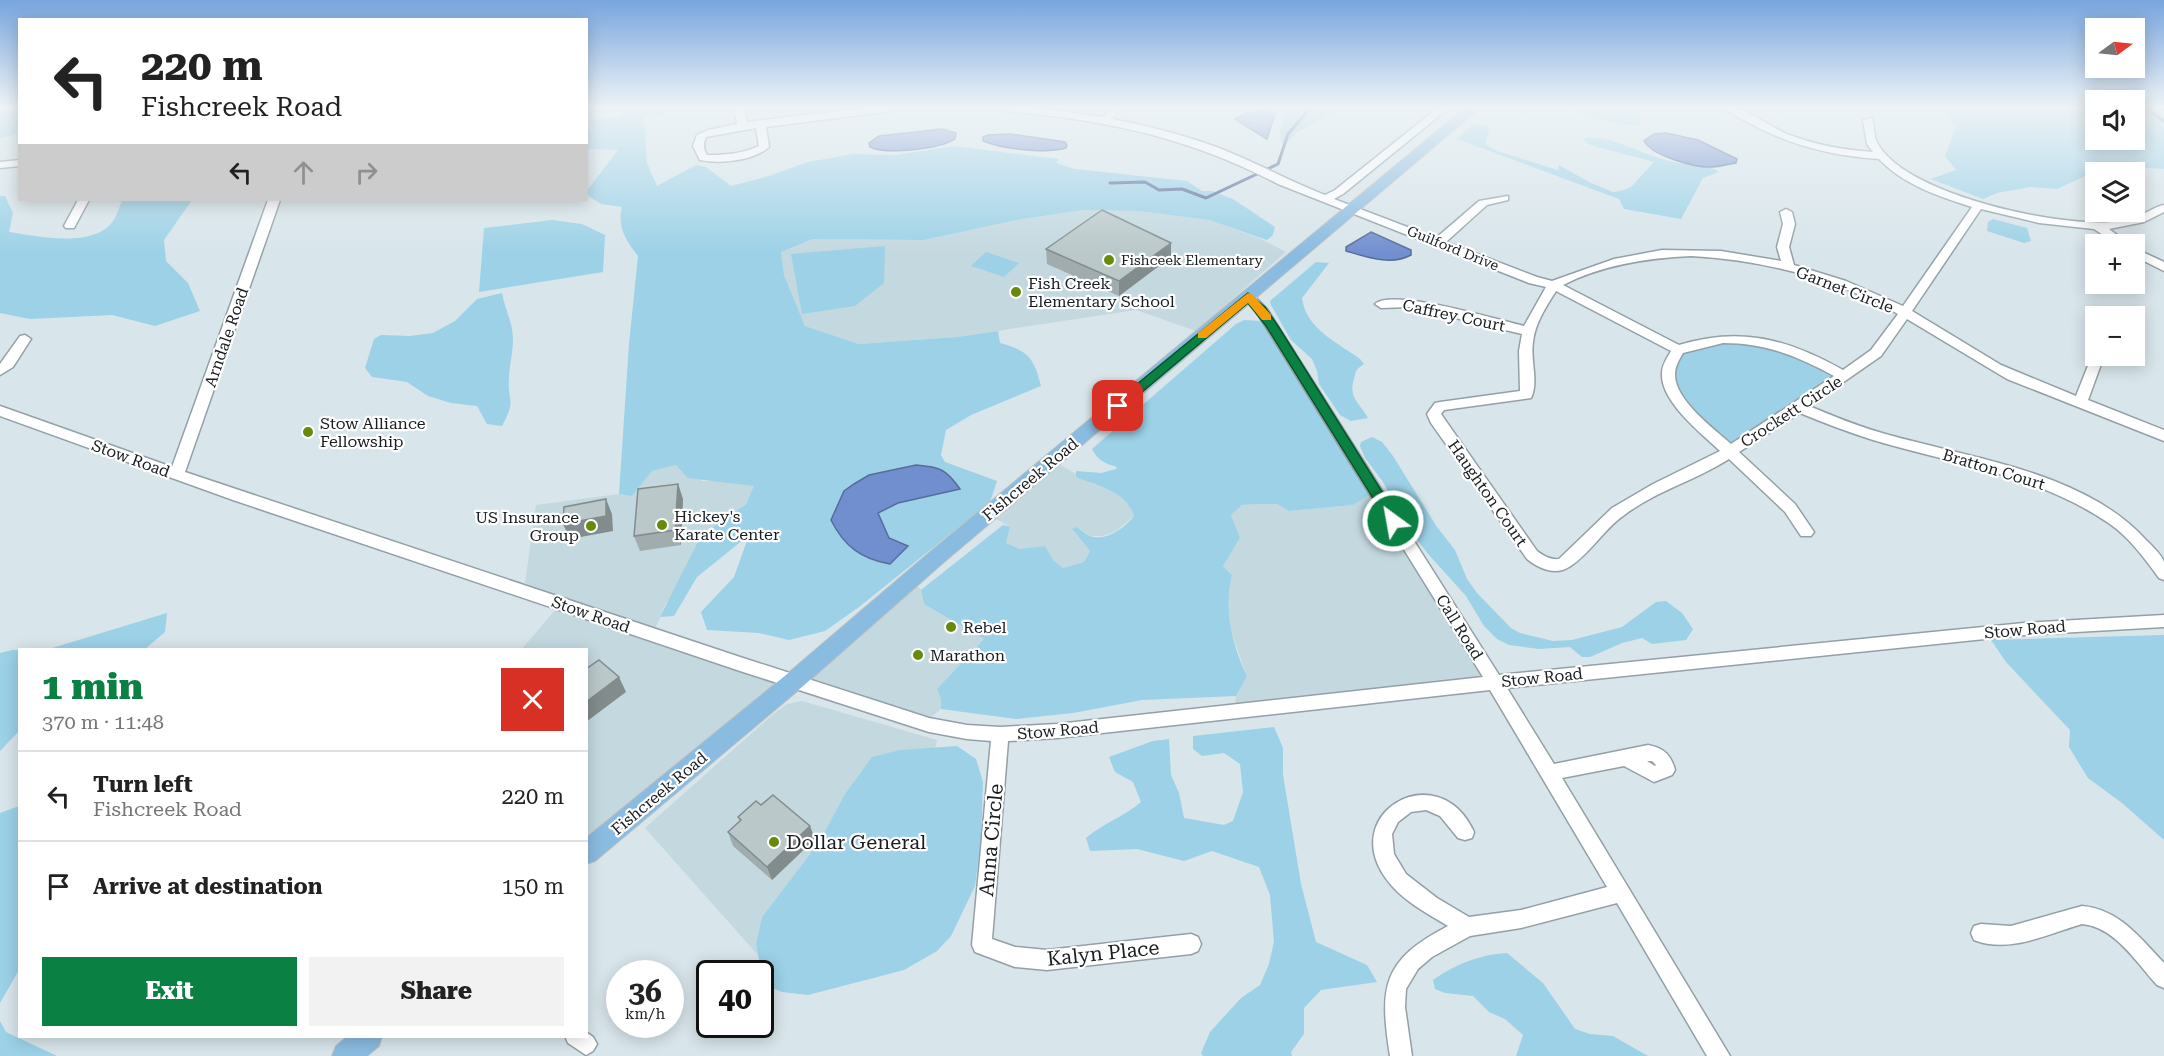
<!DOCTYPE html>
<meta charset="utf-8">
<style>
body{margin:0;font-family:"Roboto Serif",serif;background:#f2f2f2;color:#222;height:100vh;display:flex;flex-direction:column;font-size:22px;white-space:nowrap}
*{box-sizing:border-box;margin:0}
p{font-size:20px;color:#767676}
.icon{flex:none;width:33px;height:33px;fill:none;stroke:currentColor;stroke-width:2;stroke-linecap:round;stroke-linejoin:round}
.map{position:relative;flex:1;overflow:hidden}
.drawer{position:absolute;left:18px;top:648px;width:570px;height:390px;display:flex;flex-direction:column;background:#fff;border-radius:0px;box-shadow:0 3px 15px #0003}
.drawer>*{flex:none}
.guide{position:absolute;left:18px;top:18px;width:570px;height:183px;border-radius:0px;box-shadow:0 3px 15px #0003;background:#fff;color:#222;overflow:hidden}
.needle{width:39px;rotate:75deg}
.tools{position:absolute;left:2085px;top:18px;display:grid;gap:12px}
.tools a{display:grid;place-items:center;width:60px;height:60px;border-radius:0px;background:#fff;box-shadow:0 3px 15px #0003;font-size:30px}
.speed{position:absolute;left:606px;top:960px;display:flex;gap:12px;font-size:30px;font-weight:700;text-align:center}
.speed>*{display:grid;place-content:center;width:78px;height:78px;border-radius:50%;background:#fff;box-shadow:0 3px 15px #0003;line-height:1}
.speed small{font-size:15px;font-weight:400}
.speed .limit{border:3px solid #111;border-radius:9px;background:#fff;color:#111}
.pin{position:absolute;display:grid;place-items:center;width:51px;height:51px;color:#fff;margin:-26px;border-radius:12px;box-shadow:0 3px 9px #0006}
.me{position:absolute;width:66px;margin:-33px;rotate:328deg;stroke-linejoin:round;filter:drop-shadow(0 0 4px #0008)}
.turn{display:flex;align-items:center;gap:21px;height:126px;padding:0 24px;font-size:27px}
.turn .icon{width:78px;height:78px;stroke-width:2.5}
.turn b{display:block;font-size:42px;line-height:51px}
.lanes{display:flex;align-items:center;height:57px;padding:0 24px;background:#0003;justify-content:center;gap:30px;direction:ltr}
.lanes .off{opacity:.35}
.round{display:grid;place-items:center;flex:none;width:63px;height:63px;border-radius:0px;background:#f2f2f2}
.headline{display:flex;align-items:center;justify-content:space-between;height:102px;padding:0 24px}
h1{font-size:36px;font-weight:800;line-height:45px;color:#0b8043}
.action{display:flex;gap:12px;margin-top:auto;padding:12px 24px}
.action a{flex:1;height:69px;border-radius:0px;background:#0b8043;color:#fff;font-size:24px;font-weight:800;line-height:69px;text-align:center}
.action a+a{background:#f2f2f2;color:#222}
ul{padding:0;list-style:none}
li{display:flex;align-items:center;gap:18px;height:90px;padding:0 24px;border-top:2px solid #e0e0e0}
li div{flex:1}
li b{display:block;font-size:22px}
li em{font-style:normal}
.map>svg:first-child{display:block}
.built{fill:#c4d8e0}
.green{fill:#9cd1e7}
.water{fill:#718ecf;stroke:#576c9a;stroke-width:1.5}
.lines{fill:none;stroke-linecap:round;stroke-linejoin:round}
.stream{stroke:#576c9a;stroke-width:3}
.minor-casing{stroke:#94a0a5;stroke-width:3}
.major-casing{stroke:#bfc0c0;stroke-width:2}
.minor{fill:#fff;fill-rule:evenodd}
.major{fill:#8abbe0;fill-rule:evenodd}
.wall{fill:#a0acad}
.shaded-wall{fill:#828c8d}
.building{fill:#bac8c9;stroke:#828c8d;stroke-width:1.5}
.route{fill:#0b8043;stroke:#07532c;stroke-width:1.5}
.slow{fill:#f59e0b}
.poi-dot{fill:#688a0b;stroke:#fff;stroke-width:2}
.labels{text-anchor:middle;stroke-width:4.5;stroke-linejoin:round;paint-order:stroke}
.far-street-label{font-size:14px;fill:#191d1f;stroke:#fff}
.far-poi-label{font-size:14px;fill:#191d1f;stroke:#fff;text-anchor:start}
.poi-label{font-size:16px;fill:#191d1f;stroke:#fff;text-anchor:start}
.street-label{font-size:16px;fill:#191d1f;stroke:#fff}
.near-street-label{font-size:20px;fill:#191d1f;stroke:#fff}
.near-poi-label{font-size:20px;fill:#191d1f;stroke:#fff;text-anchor:start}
</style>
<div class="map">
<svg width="2164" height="1056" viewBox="0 0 2164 1056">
<rect width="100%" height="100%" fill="#d8e5ea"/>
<path class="built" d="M1084,210L1138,211L1209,220L1259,238L1286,252L1196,331L1136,310L957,337L859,344L805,326L784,275L781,252L813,239L924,240L1022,219Z
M676,465L702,481H725L755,486L746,503L727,519L665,605L655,630L525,583L536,505L619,494L632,496L652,471Z
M1060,465L1076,474V477L1107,489L1122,497L1132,508L1134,516L1116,531L1103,536H1091L1077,527L1074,532L1090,551L1084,562L1063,568L1054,561L1045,546L1020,549L1006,543L1010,527L995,518Z
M1371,494L1486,678L1235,706L1236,696L1247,676L1230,629L1227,593L1232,575L1223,566L1240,538L1231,515L1242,505L1261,504H1277L1289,511L1353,505Z
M914,582L921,590L924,604L984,639L937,689L941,699V709L931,717L801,680Z
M556,609L786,682L587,849L586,650H521Z
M802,701L937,740L935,748L900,750L861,771L820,841L762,917L756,944L758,955L645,828L771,716L787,704Z"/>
<path class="green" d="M626,107H664V115L644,118L647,163L657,186L696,165L706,167L731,186L766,177L808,162L853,154L896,155L954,146L1059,159L1056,163L1075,169L1187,181L1202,191H1213L1233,199L1275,227L1273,235L1267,240L1209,220L1138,211L1084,210L1022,219L924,240L813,239L781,252L784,275L805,326L859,344L957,337L998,331L1000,343C1029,351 1034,358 1041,386L971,415L946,430L941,455L945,462L997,481L990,502L859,607L825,631L789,640L759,633L707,630L701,612L734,577L749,535L697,577L674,616L660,617L701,536L746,504L754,486L688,478L676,465L652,471L632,496L619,494L629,344L638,256C626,240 617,228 622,207L601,204L587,195L586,192L618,150L587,149V120L621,117Z
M1287,107H1341L1338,111L1297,132L1287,143H1281L1280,132Z
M1572,107H1618L1640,115L1639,126C1616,123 1592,119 1572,107Z
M1940,107H2095L2096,140H2134L2135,107H2162L2164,108V169L2107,166L2057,189L2030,187L1997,193L1983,199L1931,179L1956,170L1945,156L1956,127Z
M19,110V134L0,138V112Z
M1480,124L1488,126L1489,133L1485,144L1497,151L1558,170L1559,165L1589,182L1613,192L1624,190L1631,187L1654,162L1590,145L1582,139C1608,132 1649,159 1678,163C1691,165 1709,164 1719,172L1703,178L1681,219L1624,209L1619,199L1457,139L1473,125Z
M0,196H5L13,213L9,232C36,236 94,249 113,221C117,215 120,206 122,200H192L164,240L166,261L188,283L200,311L155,326L112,315L30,319L0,313Z
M1993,219L2027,228L2031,241L2024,243L1987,231L1988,222Z
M552,220L582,224L605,235L603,272L479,292L484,228Z
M885,246L884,283L855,306L802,314L791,254Z
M986,252L1019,263L1004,277L971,266Z
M1316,262L1329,263L1302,298C1306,329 1337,342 1360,359L1364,364C1355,370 1356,371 1354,379C1348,398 1359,402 1368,418L1351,421L1340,415L1319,384L1317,371L1312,359L1291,340L1271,305L1270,301Z
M502,293C504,305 510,318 512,329C515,346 510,360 509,377C507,402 517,399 502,426L487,424L477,406L451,403L428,396L407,382L372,377L365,368L374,339L381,335L410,336L433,333L455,321L477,299Z
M1244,320L1261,321L1271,329L1371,494L1353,505L1289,511L1277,504H1261L1242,505L1231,515L1240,538L1223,566L1232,575C1223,610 1232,645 1247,676L1236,696L1142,700L1073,713L1016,719L941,709V699L937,689L984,639L924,604L921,590L1003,525L1010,527L1006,543L1020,549L1045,546L1054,561L1063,568L1084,562L1090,551L1072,529L1077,527C1081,530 1086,534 1090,536C1105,542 1125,528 1134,516C1127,491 1097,486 1076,477V471L1101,473L1116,469L1117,467C1106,464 1097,460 1092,449L1236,324Z
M1701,341L1765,342L1844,376L1729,451L1699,423L1668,374L1678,350Z
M1372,437L1382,442L1393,456L1437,527L1455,550L1467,579L1477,593L1511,628L1520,633L1553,641L1572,640L1622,627L1656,602L1666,601L1682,613L1693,629L1686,640L1652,644L1642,638L1622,643L1590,657H1582L1570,647L1539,649L1509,645L1497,639L1484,626L1466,596L1429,555L1410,531L1383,482L1365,458L1360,446L1361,442Z
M167,613L165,632L145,649H49Z
M2164,635V840L2122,803L2088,778L2069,747L2070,730L2006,662L1991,640Z
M12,650H19V731L0,751V653Z
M1274,727L1283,748V775L1301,884L1316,942L1367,965L1377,982L1321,990L1304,1008V1034L1291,1052L1292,1056H1203L1201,1053L1210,1032L1241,998L1260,985L1269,964L1274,942L1270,895L1259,867L1212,851L1184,861L1137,849L1090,851L1086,838C1103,823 1124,817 1141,802L1133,782L1115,772L1109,757L1153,741L1169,739L1171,775L1179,793L1184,818L1224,825L1233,821L1243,792L1240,764L1224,753L1202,756L1193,749V736Z
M957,746L976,759L983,782L981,839L975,886L951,936L937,951L904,970L808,995L782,992L764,985L756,944L762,917L820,841L845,794L872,757L900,750Z
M19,806V970L0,1003V813Z
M1507,953L1543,983L1575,1029L1590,1034L1613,1036L1648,1056H1516L1523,1035L1505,1019L1489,1012L1473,996L1445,993L1435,989L1433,980C1456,964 1478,955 1507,953Z
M0,1021L6,1032L57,1056H0Z"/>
<path class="water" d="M1269,110L1275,114L1267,139L1235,119L1247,113Z
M942,129L956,133L955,139C940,149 887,155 870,147L869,143L879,136Z
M1666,133L1698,140L1737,159L1736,163C1728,164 1720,167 1712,167C1696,168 1652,156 1644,141L1654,134Z
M1010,134L1065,142L1067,145L1066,148C1045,154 1003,149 983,141V137L988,135Z
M1371,232L1411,250V255C1391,266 1367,257 1346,251V247Z
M916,465C940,467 946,469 960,489L898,503L878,513L889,538L908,546L890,564C861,559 844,546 831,520L844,491L854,484L869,475Z"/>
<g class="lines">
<path class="stream" d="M2145,107L2164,121
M1110,183L1145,182L1159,190L1182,189L1206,198L1278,164L1288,134L1311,107"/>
<g class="minor-casing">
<path id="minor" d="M734,107H744L747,122L871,107H904L899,110L766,127L769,147C754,161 720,164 700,160L693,146L697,135L708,130L737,124ZM756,128L759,146C742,154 725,155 707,155C703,149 703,144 706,137Z
M988,107H1030L1103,117L1111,107H1121L1112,119C1148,126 1184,135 1219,148C1255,162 1289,181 1325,195L1335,190L1439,107H1450L1343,194L1334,199L1436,238L1479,201L1508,196V200L1487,205L1446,242L1537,277L1552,281L1614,259L1662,250L1721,251L1781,261L1777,247L1783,224L1780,212L1786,209L1792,212L1795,224L1789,247L1794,265L1846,281L1903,306L1972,207C1940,197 1902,184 1879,159C1833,156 1792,146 1751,124C1742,119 1730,114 1724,107C1746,107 1767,125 1787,134C1815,145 1843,150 1873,152L1867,144L1863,120L1872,118C1875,126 1873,137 1878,144C1906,195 2058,227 2112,222C2123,221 2133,218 2143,214C2150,211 2157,206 2164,205V212L2144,222L2109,229L2129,244H2117L2094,229L2039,223L1981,209L1912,311L2001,365L2076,396L2093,353H2096V356H2104L2088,400L2164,430V441L2007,379L1907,319L1881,356L1809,406C1833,416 1857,426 1882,433C1968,458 2084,471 2146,540C2152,546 2161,554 2164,562C2164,566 2164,575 2164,580L2159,578C2145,559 2130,538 2110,524C2039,475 1953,464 1873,440C1848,432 1824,423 1800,413L1739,452L1795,504L1814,532L1811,536H1801L1785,512L1729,459C1695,481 1655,491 1623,516C1604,529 1589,555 1569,567C1555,576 1538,568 1527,559L1431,423L1427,414L1435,403L1440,402L1520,391L1519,351L1522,334L1410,307L1381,308L1375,304C1392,288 1499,320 1524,326L1546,287L1529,283L1278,184C1185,135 1096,118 993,110ZM1691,256C1763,260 1834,278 1898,314L1871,350L1843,370C1787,339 1741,326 1679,345L1563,285C1602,265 1647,258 1691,256ZM1556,291L1671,351C1667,358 1662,365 1662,373C1660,401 1701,433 1720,451L1653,484L1612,508L1559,559C1550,560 1544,556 1537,551L1441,414L1444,410L1531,398C1539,382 1530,360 1533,342C1535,323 1546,307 1556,291ZM1723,343C1765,343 1798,356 1834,376L1731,444C1713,428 1675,400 1675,375C1675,366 1679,360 1683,353Z
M20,160V166L0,168V162Z
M78,200H89L74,228H66L64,226Z
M268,200H280L185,472L740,657L929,718L967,725L1000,727L1057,724L1483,677L1256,311L1242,297L1248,293L1252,294L1267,309L1499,675L2024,623L2164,615V627L2024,635L1507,688L1554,764L1648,745C1664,748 1671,755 1675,770L1672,775L1654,782L1624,766L1562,778L1730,1056H1707L1617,903L1521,928L1470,936L1432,957L1418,969L1406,989L1405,1007L1412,1056H1390C1379,987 1382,960 1448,926C1430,915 1407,903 1392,886C1330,816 1438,752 1474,832L1472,838L1465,840L1458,838L1440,816L1426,810L1411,812L1398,822L1392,834L1394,854L1406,874L1437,898L1469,917L1521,910L1607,887L1490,690L1057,738L1008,741L992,939L1015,947L1047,950L1191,934L1198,937L1201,944L1198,951L1191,954L1047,970L1015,967L975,952L972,945L991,741L967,739L929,732L740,671L233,500L0,416V406L172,467ZM1647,761H1652L1656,765L1655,766Z
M2134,248L2164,262V271L2134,256Z
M25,335L31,339L13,367L0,375V364L20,336Z
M2082,906C2119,909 2140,938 2164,963V988L2157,985C2136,962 2115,927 2082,924C2048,934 2009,954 1974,940L1971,933L1974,926L1981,924L2011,926Z
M586,1032L593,1037L597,1044L593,1051L586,1055L568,1043L565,1036H586Z"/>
</g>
<g class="major-casing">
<path id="major" d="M1466,107H1481L944,562L802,687L595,861L586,864V838L786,675L930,552Z
M348,1036H382L379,1046L367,1056H332L336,1046Z"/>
</g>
<use href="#minor" class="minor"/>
<use href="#major" class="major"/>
</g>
<path class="wall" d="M1046,249L1171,257L1119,296L1047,264Z
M678,484L683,499L681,545L640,551L634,536Z
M761,805L815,839L772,880L733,846L728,832L740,821L738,817Z"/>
<path class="shaded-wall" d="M1171,243V257L1119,296V281Z
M678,484L683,499L681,545L675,530Z
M606,499L612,514L613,531L570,539L563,524Z
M619,677L626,692L586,722V702Z
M810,826L815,839L772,880L767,867Z"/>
<path class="building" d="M1102,210L1171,243L1119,281L1046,249Z
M678,484L675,530L634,536L638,489Z
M606,499V516L563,524L564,507Z
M599,660L619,677L586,702V669Z
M773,795L810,826L767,867L728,832L741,820L738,817L756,801L761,805Z"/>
<linearGradient id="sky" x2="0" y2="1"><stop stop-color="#78a5de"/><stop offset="0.42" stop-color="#edf3f6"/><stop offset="1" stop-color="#edf3f6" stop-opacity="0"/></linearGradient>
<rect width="2164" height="254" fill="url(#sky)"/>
<path class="route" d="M1248,293L1265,307L1278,326L1398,517L1400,521L1398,524H1389L1266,326L1248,303L1123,408H1114L1112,406L1114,403Z"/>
<path class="slow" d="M1248,293L1252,294L1271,315V320H1262L1248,303L1206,338H1198V333Z"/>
<g class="poi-dot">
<circle cx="1109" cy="260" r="6"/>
<circle cx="1016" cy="292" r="6"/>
<circle cx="308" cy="432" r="6"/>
<circle cx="662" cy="525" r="6"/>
<circle cx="591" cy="526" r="6"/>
<circle cx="951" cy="627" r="6"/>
<circle cx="918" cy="655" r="6"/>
<circle cx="774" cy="842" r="6"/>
</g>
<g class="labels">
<g class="far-street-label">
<text transform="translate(1453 248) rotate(22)" y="5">Guilford Drive</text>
</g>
<g class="far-poi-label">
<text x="1121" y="265">Fishceek Elementary</text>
</g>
<g class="poi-label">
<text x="1028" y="289">Fish Creek<tspan x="1028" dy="18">Elementary School</tspan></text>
<text x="320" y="429">Stow Alliance<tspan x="320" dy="18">Fellowship</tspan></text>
<text x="674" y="522">Hickey's<tspan x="674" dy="18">Karate Center</tspan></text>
<text x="579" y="523" text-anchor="end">US Insurance<tspan x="579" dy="18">Group</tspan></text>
<text x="963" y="633">Rebel</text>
<text x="930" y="661">Marathon</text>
</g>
<g class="street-label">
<text transform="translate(1845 289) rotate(21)" y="6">Garnet Circle</text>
<text transform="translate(1454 315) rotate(12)" y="6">Caffrey Court</text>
<text transform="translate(226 337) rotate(-71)" y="6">Arndale Road</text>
<text transform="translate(1791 411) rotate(-33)" y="6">Crockett Circle</text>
<text transform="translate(131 458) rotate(20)" y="6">Stow Road</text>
<text transform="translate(1994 469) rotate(17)" y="6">Bratton Court</text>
<text transform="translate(1030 479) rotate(-40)" y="6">Fishcreek Road</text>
<text transform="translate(1488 493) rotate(55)" y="6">Haughton Court</text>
<text transform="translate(591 614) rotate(19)" y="6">Stow Road</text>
<text transform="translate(1460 627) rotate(58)" y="6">Call Road</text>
<text transform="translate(2025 629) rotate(-5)" y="6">Stow Road</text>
<text transform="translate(1542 677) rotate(-6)" y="6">Stow Road</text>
<text transform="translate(1058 730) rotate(-5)" y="6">Stow Road</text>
<text transform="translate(659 793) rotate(-40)" y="6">Fishcreek Road</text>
</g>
<g class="near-street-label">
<text transform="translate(991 840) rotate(-85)" y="7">Anna Circle</text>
<text transform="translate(1103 953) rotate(-6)" y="7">Kalyn Place</text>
</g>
<g class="near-poi-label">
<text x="786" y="849">Dollar General</text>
</g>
</g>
</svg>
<div class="tools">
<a><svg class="needle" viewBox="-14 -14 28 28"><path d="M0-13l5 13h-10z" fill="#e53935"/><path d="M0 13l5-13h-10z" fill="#767676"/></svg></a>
<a><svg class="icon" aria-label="sound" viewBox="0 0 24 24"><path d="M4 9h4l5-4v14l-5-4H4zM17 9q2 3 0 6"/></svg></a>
<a><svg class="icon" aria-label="layers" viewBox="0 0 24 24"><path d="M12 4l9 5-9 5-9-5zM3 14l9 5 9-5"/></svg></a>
<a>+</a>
<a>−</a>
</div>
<div class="speed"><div>36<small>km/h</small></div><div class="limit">40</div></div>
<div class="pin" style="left:1118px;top:406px;background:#d93025"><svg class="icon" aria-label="arrive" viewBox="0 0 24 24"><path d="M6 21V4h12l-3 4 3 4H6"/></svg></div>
<svg class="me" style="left:1393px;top:521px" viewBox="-20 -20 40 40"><circle r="17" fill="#0b8043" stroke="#fff" stroke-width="3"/><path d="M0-11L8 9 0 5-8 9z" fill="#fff"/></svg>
<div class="guide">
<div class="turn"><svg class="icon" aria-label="left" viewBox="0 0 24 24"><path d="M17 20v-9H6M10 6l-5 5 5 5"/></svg><div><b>220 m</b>Fishcreek Road</div></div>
<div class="lanes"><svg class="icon" aria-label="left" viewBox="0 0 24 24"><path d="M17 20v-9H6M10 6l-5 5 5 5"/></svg><svg class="icon off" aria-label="ahead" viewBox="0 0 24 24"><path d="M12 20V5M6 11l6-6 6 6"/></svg><svg class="icon off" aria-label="right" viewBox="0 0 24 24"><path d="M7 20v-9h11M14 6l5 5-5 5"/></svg></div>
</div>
<section class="drawer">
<div class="headline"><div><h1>1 min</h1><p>370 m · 11:48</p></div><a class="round" style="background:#d93025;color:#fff"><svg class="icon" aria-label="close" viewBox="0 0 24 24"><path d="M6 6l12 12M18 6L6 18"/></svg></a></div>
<ul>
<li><svg class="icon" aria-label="left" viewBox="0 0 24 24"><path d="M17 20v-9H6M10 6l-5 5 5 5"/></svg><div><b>Turn left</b><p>Fishcreek Road</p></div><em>220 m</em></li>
<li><svg class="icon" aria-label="arrive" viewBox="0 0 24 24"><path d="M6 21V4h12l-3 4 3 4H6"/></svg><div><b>Arrive at destination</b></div><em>150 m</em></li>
</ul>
<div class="action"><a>Exit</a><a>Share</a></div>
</section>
</div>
